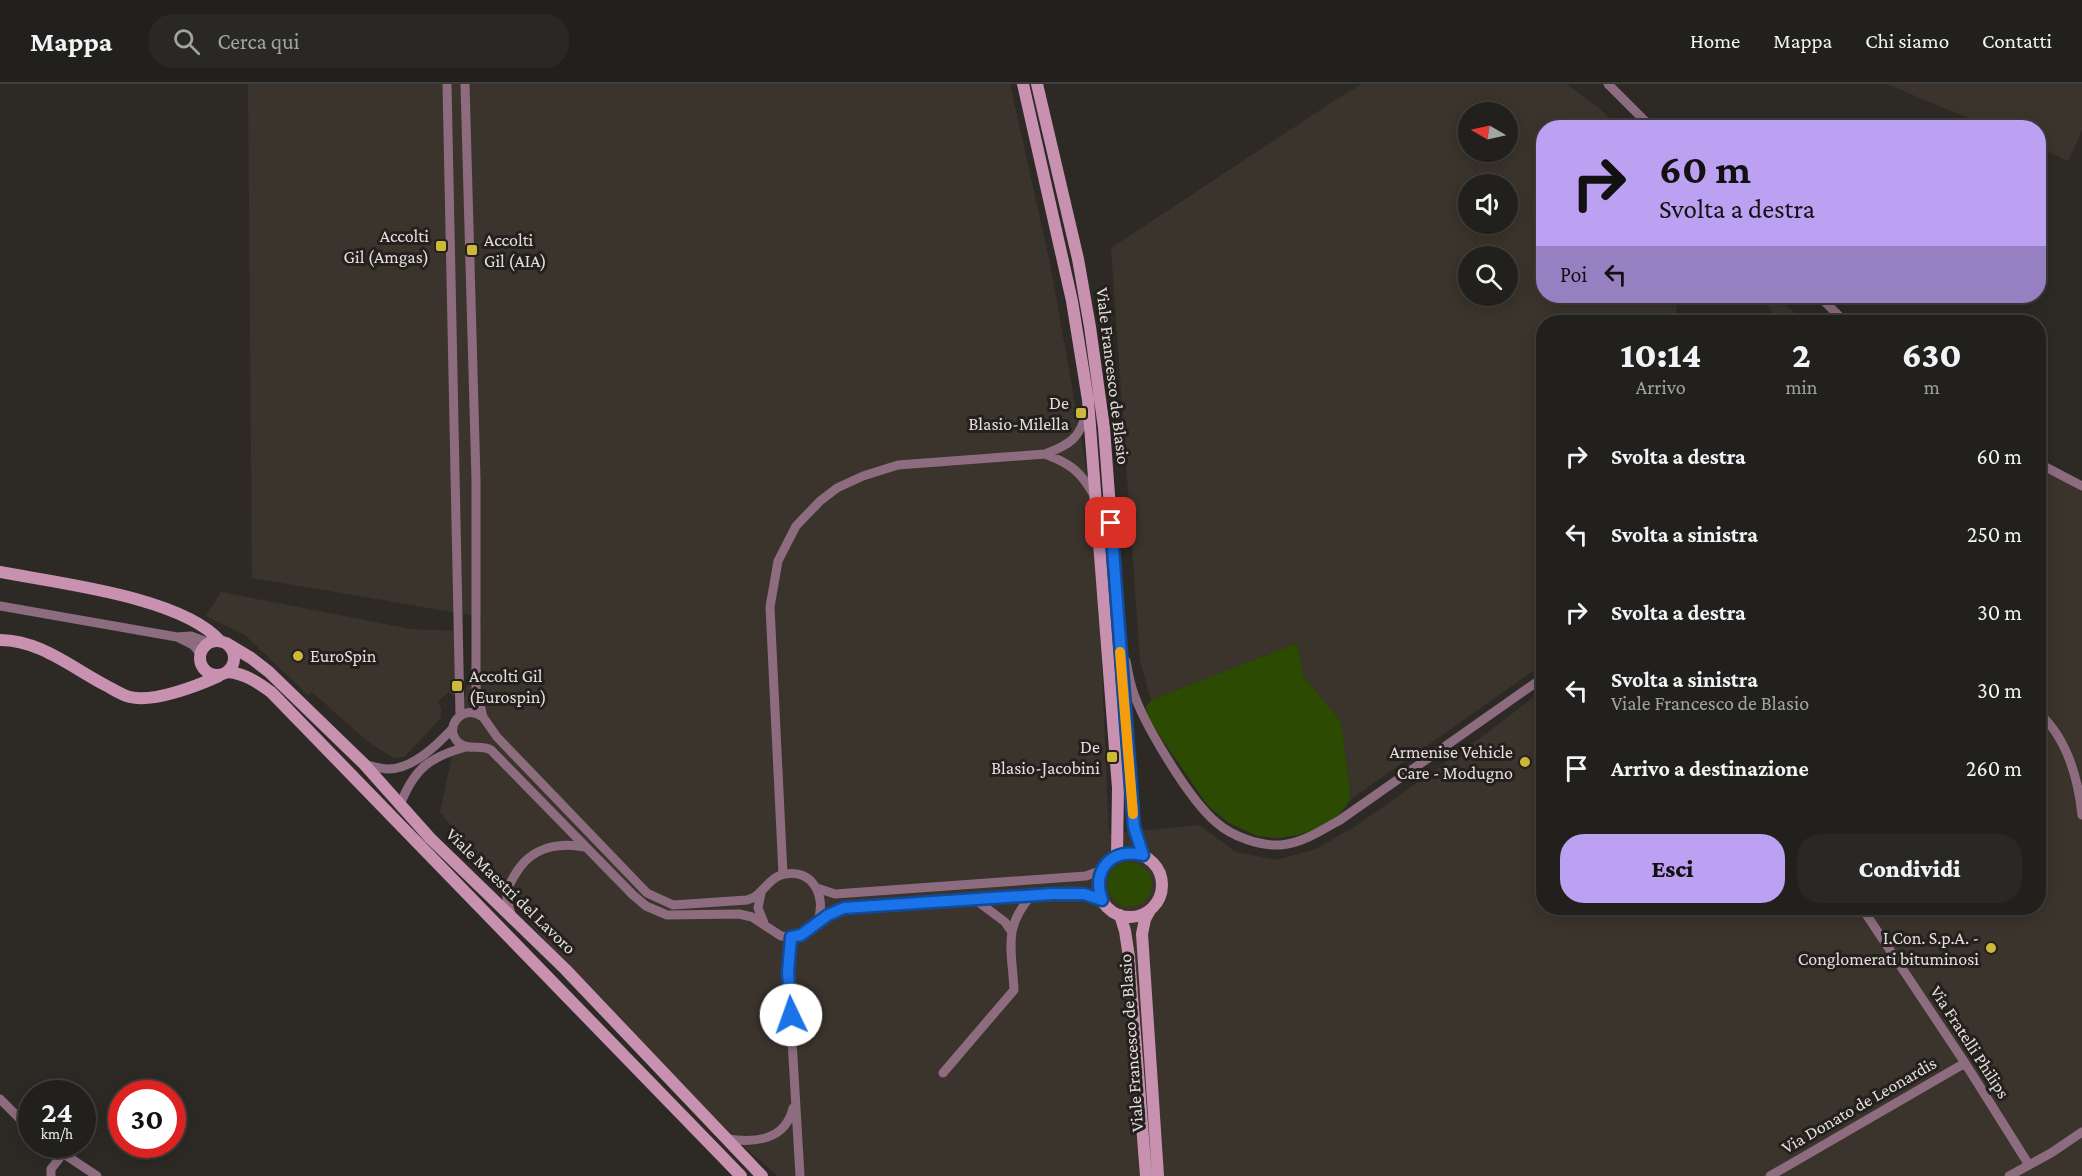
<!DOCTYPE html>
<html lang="it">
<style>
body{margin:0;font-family:"Crimson Pro",serif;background:#2a2825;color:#f1f3f6;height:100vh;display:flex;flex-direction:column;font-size:22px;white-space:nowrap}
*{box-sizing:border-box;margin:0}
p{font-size:20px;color:#a2a3a3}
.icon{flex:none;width:33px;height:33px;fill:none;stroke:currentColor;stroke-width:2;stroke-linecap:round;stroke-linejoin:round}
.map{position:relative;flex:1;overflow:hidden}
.side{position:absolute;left:1536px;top:231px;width:510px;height:600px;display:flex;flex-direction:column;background:#22201c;border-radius:24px;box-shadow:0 3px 15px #0003,0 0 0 2px #3f3e3b}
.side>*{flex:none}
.hud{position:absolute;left:1536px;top:36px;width:510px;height:183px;border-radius:24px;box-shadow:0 3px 15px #0003,0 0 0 2px #3f3e3b;background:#bca0f2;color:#111;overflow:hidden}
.needle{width:39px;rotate:279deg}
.tools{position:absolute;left:1458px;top:18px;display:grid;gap:12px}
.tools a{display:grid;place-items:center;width:60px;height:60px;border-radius:50%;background:#22201c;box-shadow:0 3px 15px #0003,0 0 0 2px #3f3e3b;font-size:30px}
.speed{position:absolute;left:18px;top:996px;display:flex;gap:12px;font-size:30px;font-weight:700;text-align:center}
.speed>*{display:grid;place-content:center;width:78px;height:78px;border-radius:50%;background:#22201c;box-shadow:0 3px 15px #0003,0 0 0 2px #3f3e3b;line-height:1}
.speed small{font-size:15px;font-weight:400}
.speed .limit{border:9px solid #d22;background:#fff;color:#111}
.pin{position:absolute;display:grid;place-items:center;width:51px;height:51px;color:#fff;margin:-26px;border-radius:12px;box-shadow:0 3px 9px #0006}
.me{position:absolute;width:66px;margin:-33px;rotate:357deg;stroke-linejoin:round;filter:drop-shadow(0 0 4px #0008)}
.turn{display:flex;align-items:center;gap:21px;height:126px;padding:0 24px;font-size:27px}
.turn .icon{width:78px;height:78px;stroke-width:2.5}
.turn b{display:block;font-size:42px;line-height:51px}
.then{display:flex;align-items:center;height:57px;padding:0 24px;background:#0003;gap:12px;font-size:22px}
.eta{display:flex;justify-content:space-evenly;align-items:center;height:102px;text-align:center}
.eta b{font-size:36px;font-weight:800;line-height:42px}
.action{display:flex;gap:12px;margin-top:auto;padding:12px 24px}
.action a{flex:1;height:69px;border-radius:24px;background:#bca0f2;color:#111;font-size:24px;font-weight:800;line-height:69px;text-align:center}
.action a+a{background:#2a2825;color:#f1f3f6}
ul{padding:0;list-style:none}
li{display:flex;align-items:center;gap:18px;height:78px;padding:0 24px}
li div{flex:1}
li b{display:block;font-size:22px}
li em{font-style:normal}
header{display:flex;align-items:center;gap:36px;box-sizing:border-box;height:84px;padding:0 30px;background:#22201c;border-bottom:2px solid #3f3e3b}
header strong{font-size:28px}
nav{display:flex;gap:33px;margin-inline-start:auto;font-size:21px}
.search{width:420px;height:54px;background:#2a2825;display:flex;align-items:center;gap:15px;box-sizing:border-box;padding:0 21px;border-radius:24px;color:#a2a3a3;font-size:22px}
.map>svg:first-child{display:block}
.built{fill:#3b342c;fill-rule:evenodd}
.green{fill:#2c4a01}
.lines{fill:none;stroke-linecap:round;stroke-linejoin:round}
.street{stroke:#8e6c7f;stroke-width:9}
.secondary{stroke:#c791af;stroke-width:12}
.route-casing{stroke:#114b97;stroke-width:15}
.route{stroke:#1a73e8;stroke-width:10}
.slow{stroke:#f59e0b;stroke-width:10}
.poi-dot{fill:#cdb938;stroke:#24201d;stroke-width:2}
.labels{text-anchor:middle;stroke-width:6;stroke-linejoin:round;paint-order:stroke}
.poi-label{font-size:18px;fill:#e2dfdd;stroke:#24201d;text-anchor:end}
.street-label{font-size:18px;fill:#e2dfdd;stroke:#24201d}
</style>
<header>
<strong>Mappa</strong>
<div class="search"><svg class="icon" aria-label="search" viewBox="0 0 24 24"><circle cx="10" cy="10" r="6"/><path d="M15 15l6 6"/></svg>Cerca qui</div>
<nav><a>Home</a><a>Mappa</a><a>Chi siamo</a><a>Contatti</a></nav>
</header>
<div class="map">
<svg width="2082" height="1092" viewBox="0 0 2082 1092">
<rect width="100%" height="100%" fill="#2d2a26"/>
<path class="built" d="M248,0H1010L1050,179L1095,433L1109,750L1199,741L1236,768L1276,776L1316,765L1359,740L1487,649L1543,606L1544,824H2038L2039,383L2082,408V1092H778L737,1057L554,868L440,728L482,533L252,494Z
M1362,0H1566L1601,26L1619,43L1544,44V212H1679L1674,238H1544L1543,580L1351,715L1341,637L1304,593L1297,559L1151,616L1140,577L1111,164L1334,17ZM1468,28H1508V68H1468ZM1468,100H1508V140H1468ZM1468,172H1508V212H1468Z
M1887,0H2082V46L2068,77L2039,64L2038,44L1989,43Z
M1763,212H1774L1807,238H1777Z
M221,508L411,545L456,547V611L453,612L448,608L438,618L441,625V634L405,672L398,674L392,673L367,657L312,608L308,611L245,551L206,532Z"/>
<path class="green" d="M1297,559L1304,593L1341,637L1351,715L1338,733L1316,745L1298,751L1280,754L1257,752L1229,739L1208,722L1160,652L1147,631L1146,623L1151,616Z
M1131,778C1146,781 1156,794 1150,809C1148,814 1143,819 1137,821C1106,832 1093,779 1131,778Z"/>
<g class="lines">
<path class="street" d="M447,0L460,631
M465,0L476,395V604L483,633L497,653L647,809L673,821L747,816C762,813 766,796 781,791C812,782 828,813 817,839
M1608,0L1652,44
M1819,212L1845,238
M1045,370C1071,380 1080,387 1094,411
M2038,379L2082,402
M0,522L177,553L191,552L210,559
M179,554L193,561L200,569
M1126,577C1128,586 1129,595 1132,604C1142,638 1190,717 1217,739C1233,753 1260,762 1281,761C1303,759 1322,746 1340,736L1544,593
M2038,628C2067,654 2078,693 2082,731
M483,633C462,618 442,645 459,659C469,667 480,660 491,666L633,811L646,822L667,831L739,830L752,833L781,852L791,853L801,851L828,831L844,824L1053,810H1084L1102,816
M364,680C372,682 381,685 388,685C413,685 437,661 453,644
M400,721C414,685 429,673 466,663
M783,790L770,523L778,477L796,442L820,417L837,404L863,392L898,381L1045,370C1069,361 1081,354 1086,328
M817,804L835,810L1086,792L1102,786
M761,809L758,824L764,839
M973,814L1005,838L1011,847
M1862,824L1965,979L2029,1081
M512,833C510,827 508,821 507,815C506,805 511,797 516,789C531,764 557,758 585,763
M791,853L788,888L800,1092
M943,989L1014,906C1012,865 1002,843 1033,810
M0,1015L32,1047
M727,1055C755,1059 785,1057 793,1024
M49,1060L97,1092
M51,1092V1085L59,1075V1068
M1770,1092L1965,979
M2009,1092L2051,1069L2082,1048"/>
<path class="secondary" d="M1023,0L1072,217L1088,316L1118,704L1117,771
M1037,0L1078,175L1090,243L1104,344L1134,743L1143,771
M0,488C57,499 182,513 220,557
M0,556C39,556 71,583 105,601C113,605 121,611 130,613C153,619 197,602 219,592
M200 574a17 17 0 1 1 34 0a17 17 0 1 1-34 0Z
M226,559L251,574L269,588L364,680L430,754L565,885L762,1092
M228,588C246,590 257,598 271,608L741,1092
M1098 801a32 32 0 1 1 64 0a32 32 0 1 1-64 0Z
M1150,826L1145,835L1142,850L1158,1092
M1120,831L1125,847L1129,873L1146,1092"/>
</g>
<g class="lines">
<g class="route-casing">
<path id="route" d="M791,931L788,888L791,853L801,851L828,831L844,824L1053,810H1084L1102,816C1091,786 1112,763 1143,771L1134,743L1111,439"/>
</g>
<use href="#route" class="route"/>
<path class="slow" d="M1120,568L1133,730"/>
</g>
<g class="poi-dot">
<rect x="435" y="156" width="12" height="12" rx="3"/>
<rect x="466" y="160" width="12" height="12" rx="3"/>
<rect x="1075" y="323" width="12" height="12" rx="3"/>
<circle cx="298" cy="572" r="6"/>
<rect x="451" y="596" width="12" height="12" rx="3"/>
<rect x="1106" y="667" width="12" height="12" rx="3"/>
<circle cx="1525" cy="678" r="6"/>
<circle cx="1991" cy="864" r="6"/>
</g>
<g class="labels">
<g class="poi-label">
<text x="429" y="158">Accolti<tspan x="429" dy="21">Gil (Amgas)</tspan></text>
<text x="484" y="162" text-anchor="start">Accolti<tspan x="484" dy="21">Gil (AIA)</tspan></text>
<text x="1069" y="325">De<tspan x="1069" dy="21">Blasio-Milella</tspan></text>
<text x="310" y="578" text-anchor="start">EuroSpin</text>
<text x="469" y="598" text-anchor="start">Accolti Gil<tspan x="469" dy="21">(Eurospin)</tspan></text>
<text x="1100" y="669">De<tspan x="1100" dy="21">Blasio-Jacobini</tspan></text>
<text x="1513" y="674">Armenise Vehicle<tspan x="1513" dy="21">Care - Modugno</tspan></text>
<text x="1979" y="860">I.Con. S.p.A. -<tspan x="1979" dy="21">Conglomerati bituminosi</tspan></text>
</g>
<g class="street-label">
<text transform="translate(1113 292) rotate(83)" y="6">Viale Francesco de Blasio</text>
<text transform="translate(511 807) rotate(44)" y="6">Viale Maestri del Lavoro</text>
<text transform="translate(1970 958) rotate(57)" y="6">Via Fratelli Philips</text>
<text transform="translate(1131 959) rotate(-94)" y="6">Viale Francesco de Blasio</text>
<text transform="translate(1859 1021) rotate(-30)" y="6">Via Donato de Leonardis</text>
</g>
</g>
</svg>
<div class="tools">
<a><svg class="needle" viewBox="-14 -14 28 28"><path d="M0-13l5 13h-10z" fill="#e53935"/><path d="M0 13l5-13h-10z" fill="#a2a3a3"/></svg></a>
<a><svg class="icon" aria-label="sound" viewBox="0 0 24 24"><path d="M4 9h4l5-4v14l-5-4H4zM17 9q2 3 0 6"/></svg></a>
<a><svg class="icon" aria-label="search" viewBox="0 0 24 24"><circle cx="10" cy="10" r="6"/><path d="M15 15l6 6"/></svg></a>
</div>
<div class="speed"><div>24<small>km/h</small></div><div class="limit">30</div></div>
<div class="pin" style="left:1111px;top:439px;background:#d93025"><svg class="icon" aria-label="arrive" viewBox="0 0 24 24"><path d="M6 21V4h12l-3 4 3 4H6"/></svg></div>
<svg class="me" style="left:791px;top:931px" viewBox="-20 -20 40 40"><circle r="19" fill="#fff"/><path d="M0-13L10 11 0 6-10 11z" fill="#1a73e8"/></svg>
<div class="hud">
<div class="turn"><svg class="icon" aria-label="right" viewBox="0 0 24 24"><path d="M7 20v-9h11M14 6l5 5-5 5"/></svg><div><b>60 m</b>Svolta a destra</div></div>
<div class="then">Poi<svg class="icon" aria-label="left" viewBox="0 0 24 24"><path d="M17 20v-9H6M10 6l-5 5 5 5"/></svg></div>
</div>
<section class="side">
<div class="eta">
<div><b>10:14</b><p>Arrivo</p></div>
<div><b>2</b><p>min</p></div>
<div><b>630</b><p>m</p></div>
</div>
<ul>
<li><svg class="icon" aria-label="right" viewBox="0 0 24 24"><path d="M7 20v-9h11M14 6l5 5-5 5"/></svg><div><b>Svolta a destra</b></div><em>60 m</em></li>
<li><svg class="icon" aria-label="left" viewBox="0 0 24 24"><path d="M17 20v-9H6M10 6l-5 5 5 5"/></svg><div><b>Svolta a sinistra</b></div><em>250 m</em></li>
<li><svg class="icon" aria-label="right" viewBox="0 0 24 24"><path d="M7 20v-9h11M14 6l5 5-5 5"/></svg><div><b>Svolta a destra</b></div><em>30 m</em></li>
<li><svg class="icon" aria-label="left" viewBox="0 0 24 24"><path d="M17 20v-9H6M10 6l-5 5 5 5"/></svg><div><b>Svolta a sinistra</b><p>Viale Francesco de Blasio</p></div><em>30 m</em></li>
<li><svg class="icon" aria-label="arrive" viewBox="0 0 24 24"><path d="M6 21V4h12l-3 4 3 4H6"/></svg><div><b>Arrivo a destinazione</b></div><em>260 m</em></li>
</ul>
<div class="action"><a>Esci</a><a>Condividi</a></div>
</section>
</div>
